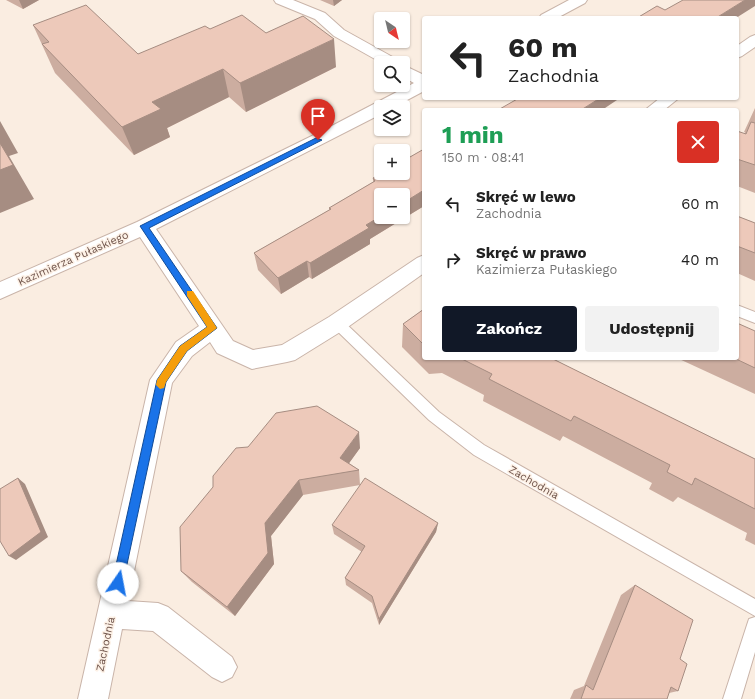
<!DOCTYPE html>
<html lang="pl">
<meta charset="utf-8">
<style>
body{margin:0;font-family:"Work Sans",sans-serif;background:#f2f2f2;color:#222;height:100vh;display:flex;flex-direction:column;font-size:15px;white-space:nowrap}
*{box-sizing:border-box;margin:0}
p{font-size:13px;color:#767676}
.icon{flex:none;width:22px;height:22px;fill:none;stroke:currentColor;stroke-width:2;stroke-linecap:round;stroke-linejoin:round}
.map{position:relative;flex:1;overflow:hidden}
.side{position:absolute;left:422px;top:108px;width:317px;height:252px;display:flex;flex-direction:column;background:#fff;border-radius:4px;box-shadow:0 1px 3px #0004}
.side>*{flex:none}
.top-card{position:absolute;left:422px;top:16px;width:317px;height:84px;border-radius:4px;box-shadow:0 1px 3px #0004;background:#fff;color:#222;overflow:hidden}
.needle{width:26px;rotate:145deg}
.controls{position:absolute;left:374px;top:12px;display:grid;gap:8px}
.controls a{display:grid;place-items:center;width:36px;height:36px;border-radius:4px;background:#fff;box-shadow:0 1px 3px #0004;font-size:20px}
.pin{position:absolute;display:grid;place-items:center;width:34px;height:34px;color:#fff;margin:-41px -17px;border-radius:50% 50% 50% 0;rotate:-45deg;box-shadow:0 0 4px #0007}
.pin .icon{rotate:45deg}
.me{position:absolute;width:44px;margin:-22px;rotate:12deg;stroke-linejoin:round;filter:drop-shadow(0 0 3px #0008)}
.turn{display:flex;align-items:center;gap:14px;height:84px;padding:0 20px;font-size:18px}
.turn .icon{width:52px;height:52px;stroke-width:2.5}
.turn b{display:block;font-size:28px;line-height:34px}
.round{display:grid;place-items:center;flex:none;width:42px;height:42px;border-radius:4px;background:#f2f2f2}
.overview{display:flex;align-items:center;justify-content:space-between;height:68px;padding:0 20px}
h1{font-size:24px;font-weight:700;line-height:30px;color:#1e9e55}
.button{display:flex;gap:8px;margin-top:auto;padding:8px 20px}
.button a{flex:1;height:46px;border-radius:4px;background:#111827;color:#fff;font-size:16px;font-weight:700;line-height:46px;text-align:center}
.button a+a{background:#f2f2f2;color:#222}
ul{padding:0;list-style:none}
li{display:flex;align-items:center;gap:12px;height:56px;padding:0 20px}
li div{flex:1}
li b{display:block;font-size:15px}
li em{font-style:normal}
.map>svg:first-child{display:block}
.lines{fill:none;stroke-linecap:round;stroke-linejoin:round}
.service-casing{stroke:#c9b4a9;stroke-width:2}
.minor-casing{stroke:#c9b4a9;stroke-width:2}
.service{fill:#fff;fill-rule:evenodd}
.minor{fill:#fff;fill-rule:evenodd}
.wall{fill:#ccada0}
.shaded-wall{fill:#a68d82}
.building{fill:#edc9ba;stroke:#a68d82}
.route{fill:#1a73e8;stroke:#114b97}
.slow{fill:#f59e0b}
.labels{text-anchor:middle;stroke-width:3;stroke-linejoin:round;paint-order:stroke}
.street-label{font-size:11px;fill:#6e534a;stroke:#fdf1e6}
</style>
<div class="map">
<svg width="755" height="699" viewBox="0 0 755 699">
<rect width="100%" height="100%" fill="#faede1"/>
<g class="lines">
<g class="service-casing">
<path id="service" d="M737,305L755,312V323L737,316Z
M337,318L341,319L439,412L484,445L755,599V616L474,455L429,420L333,327L331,323L333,319Z
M755,617V652L741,699H723L747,625L749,619Z"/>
</g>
<g class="minor-casing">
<path id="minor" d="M274,0H293L325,13L344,30L398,60L401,63H382L334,36L315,19L276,3Z
M569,0H587L585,3L557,18H539L541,15Z
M755,35V47L742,56L737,58V46L750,37Z
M403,65L424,75V91L394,107H381V114L156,229L233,341L253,350L282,345L329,317L417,258L424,255V273L345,329L295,360L287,362L252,369L217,353L210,342L192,356L172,383L128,601L158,603L168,607L232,657L237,667L232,677L222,682L212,677L153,631L122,629L108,699H78L150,380L176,342L199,326L140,237L0,299V282L137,222L326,129L414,83L403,77Z
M660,98H679L664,110H645Z"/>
</g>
<use href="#service" class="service"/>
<use href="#minor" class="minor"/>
</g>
<path class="wall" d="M6,0H39L23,9Z
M320,0H342L334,6Z
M33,25L138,54L210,29L266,33L336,67L246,112L229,97L167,128L170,137L134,155L55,73Z
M755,108V193L737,186V131L744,134L745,132H744Z
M424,149V206L370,239V244L312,279L309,277L281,294L258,270L254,253L329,210V208L373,182V178Z
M737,216L755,223V281L737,273Z
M424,309V358H551L755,459V545L745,540L747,533L678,497L673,502L649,489L652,483L563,436L560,441L483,401L484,395L442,373L429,374L402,347L403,324Z
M755,331V394L677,358H737Z
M248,447L360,448L349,463L359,470L360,485L303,495L271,536L274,564L235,616L192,582L181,571Z
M438,523L436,532L379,625L372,603L346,585L345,578L362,552L334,534L332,525Z
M635,585L680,659L678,691L669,693L667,699H570L574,690L584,686L621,595Z"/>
<path class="shaded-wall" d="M19,0H39L23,9Z
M333,0H342L334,6Z
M745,0H755V6L736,18H716Z
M334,39L336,67L246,112L240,83Z
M223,69L229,97L167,128L170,137L134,155L122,127L152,102Z
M600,98H620L602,110H581Z
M0,121L18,153L9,156L34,199L0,213Z
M424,190V206L370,239V244L312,279L310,263L366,225L381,216V217H403V203Z
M307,261L309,277L281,294L278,278Z
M359,432L360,448L342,473L340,458Z
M18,478L25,484L48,537L16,560L9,556Z
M299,480L303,495L271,536L274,564L235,616L227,607L265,523Z
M438,523L436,532L379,625V619Z"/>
<path class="building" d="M683,0H745L716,18H637L657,6L665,10Z
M86,5L138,54L205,26L210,29L242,15L266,33L303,16L334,39L240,83L223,69L152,102L161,109L122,127L42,44L49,42L33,25Z
M519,98H600L581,110H498Z
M751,122L755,123V165L737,159V131L746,134Z
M0,143L13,165L0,170Z
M424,149V190L403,203V195H381V216L366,225L369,228L310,263L307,261L278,278L254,253L331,209L329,208L375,181L373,178L382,173H403V161Z
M737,216L755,223V253L737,246Z
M424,309V345L403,324Z
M737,323L755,331V368L734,358H737Z
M460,358H551L755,459V509L695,478L692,485L667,472L670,465L574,416L571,421L489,379L492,374Z
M317,406L359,432L340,458L359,470L299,480L265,523L268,553L227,607L181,571L180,527L213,487V476L236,448L248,447L276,413Z
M18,478L41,532L9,556L0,541V489Z
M365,478L438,523L379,619L372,596L345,578L365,546L332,525Z
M635,585L693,620L680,659L687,664L678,691L671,687L667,699H581L586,685L593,690Z"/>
<path class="route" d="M316,138L322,140L149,228L217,328L187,351L166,382L123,583L122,587L118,588L114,587L112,583L157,380L180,346L207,327L140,226Z"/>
<path class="slow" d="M187,291H193L217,328L187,351L166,382L164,388L160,389L156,385L157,380L180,346L207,327L187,296Z"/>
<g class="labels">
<g class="street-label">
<text transform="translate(73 258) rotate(-24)" y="4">Kazimierza Pułaskiego</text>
<text transform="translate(534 482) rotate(30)" y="4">Zachodnia</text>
<text transform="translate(105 644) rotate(-78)" y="4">Zachodnia</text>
</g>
</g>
</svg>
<div class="controls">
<a><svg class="needle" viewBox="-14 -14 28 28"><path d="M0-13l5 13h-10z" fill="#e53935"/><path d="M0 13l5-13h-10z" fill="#767676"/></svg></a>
<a><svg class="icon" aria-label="search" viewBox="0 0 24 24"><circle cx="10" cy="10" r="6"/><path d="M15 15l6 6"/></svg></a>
<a><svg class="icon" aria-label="layers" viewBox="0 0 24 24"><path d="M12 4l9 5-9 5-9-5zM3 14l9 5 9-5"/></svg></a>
<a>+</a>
<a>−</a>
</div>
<div class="pin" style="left:318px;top:140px;background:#d93025"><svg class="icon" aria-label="arrive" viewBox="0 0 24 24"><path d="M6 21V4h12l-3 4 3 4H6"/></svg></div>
<svg class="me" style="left:118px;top:583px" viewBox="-20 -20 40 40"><circle r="19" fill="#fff"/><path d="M0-13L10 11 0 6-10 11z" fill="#1a73e8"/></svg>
<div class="top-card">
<div class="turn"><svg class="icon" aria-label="left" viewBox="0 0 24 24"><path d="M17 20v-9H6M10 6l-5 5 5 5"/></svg><div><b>60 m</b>Zachodnia</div></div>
</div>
<section class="side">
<div class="overview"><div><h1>1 min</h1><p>150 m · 08:41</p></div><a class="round" style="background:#d93025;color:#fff"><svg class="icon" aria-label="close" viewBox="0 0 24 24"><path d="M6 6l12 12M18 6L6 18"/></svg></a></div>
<ul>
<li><svg class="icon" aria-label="left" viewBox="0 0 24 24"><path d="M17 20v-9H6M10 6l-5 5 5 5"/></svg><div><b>Skręć w lewo</b><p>Zachodnia</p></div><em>60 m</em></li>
<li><svg class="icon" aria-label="right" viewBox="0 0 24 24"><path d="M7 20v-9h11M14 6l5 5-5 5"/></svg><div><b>Skręć w prawo</b><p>Kazimierza Pułaskiego</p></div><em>40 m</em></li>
</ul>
<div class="button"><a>Zakończ</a><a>Udostępnij</a></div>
</section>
</div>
